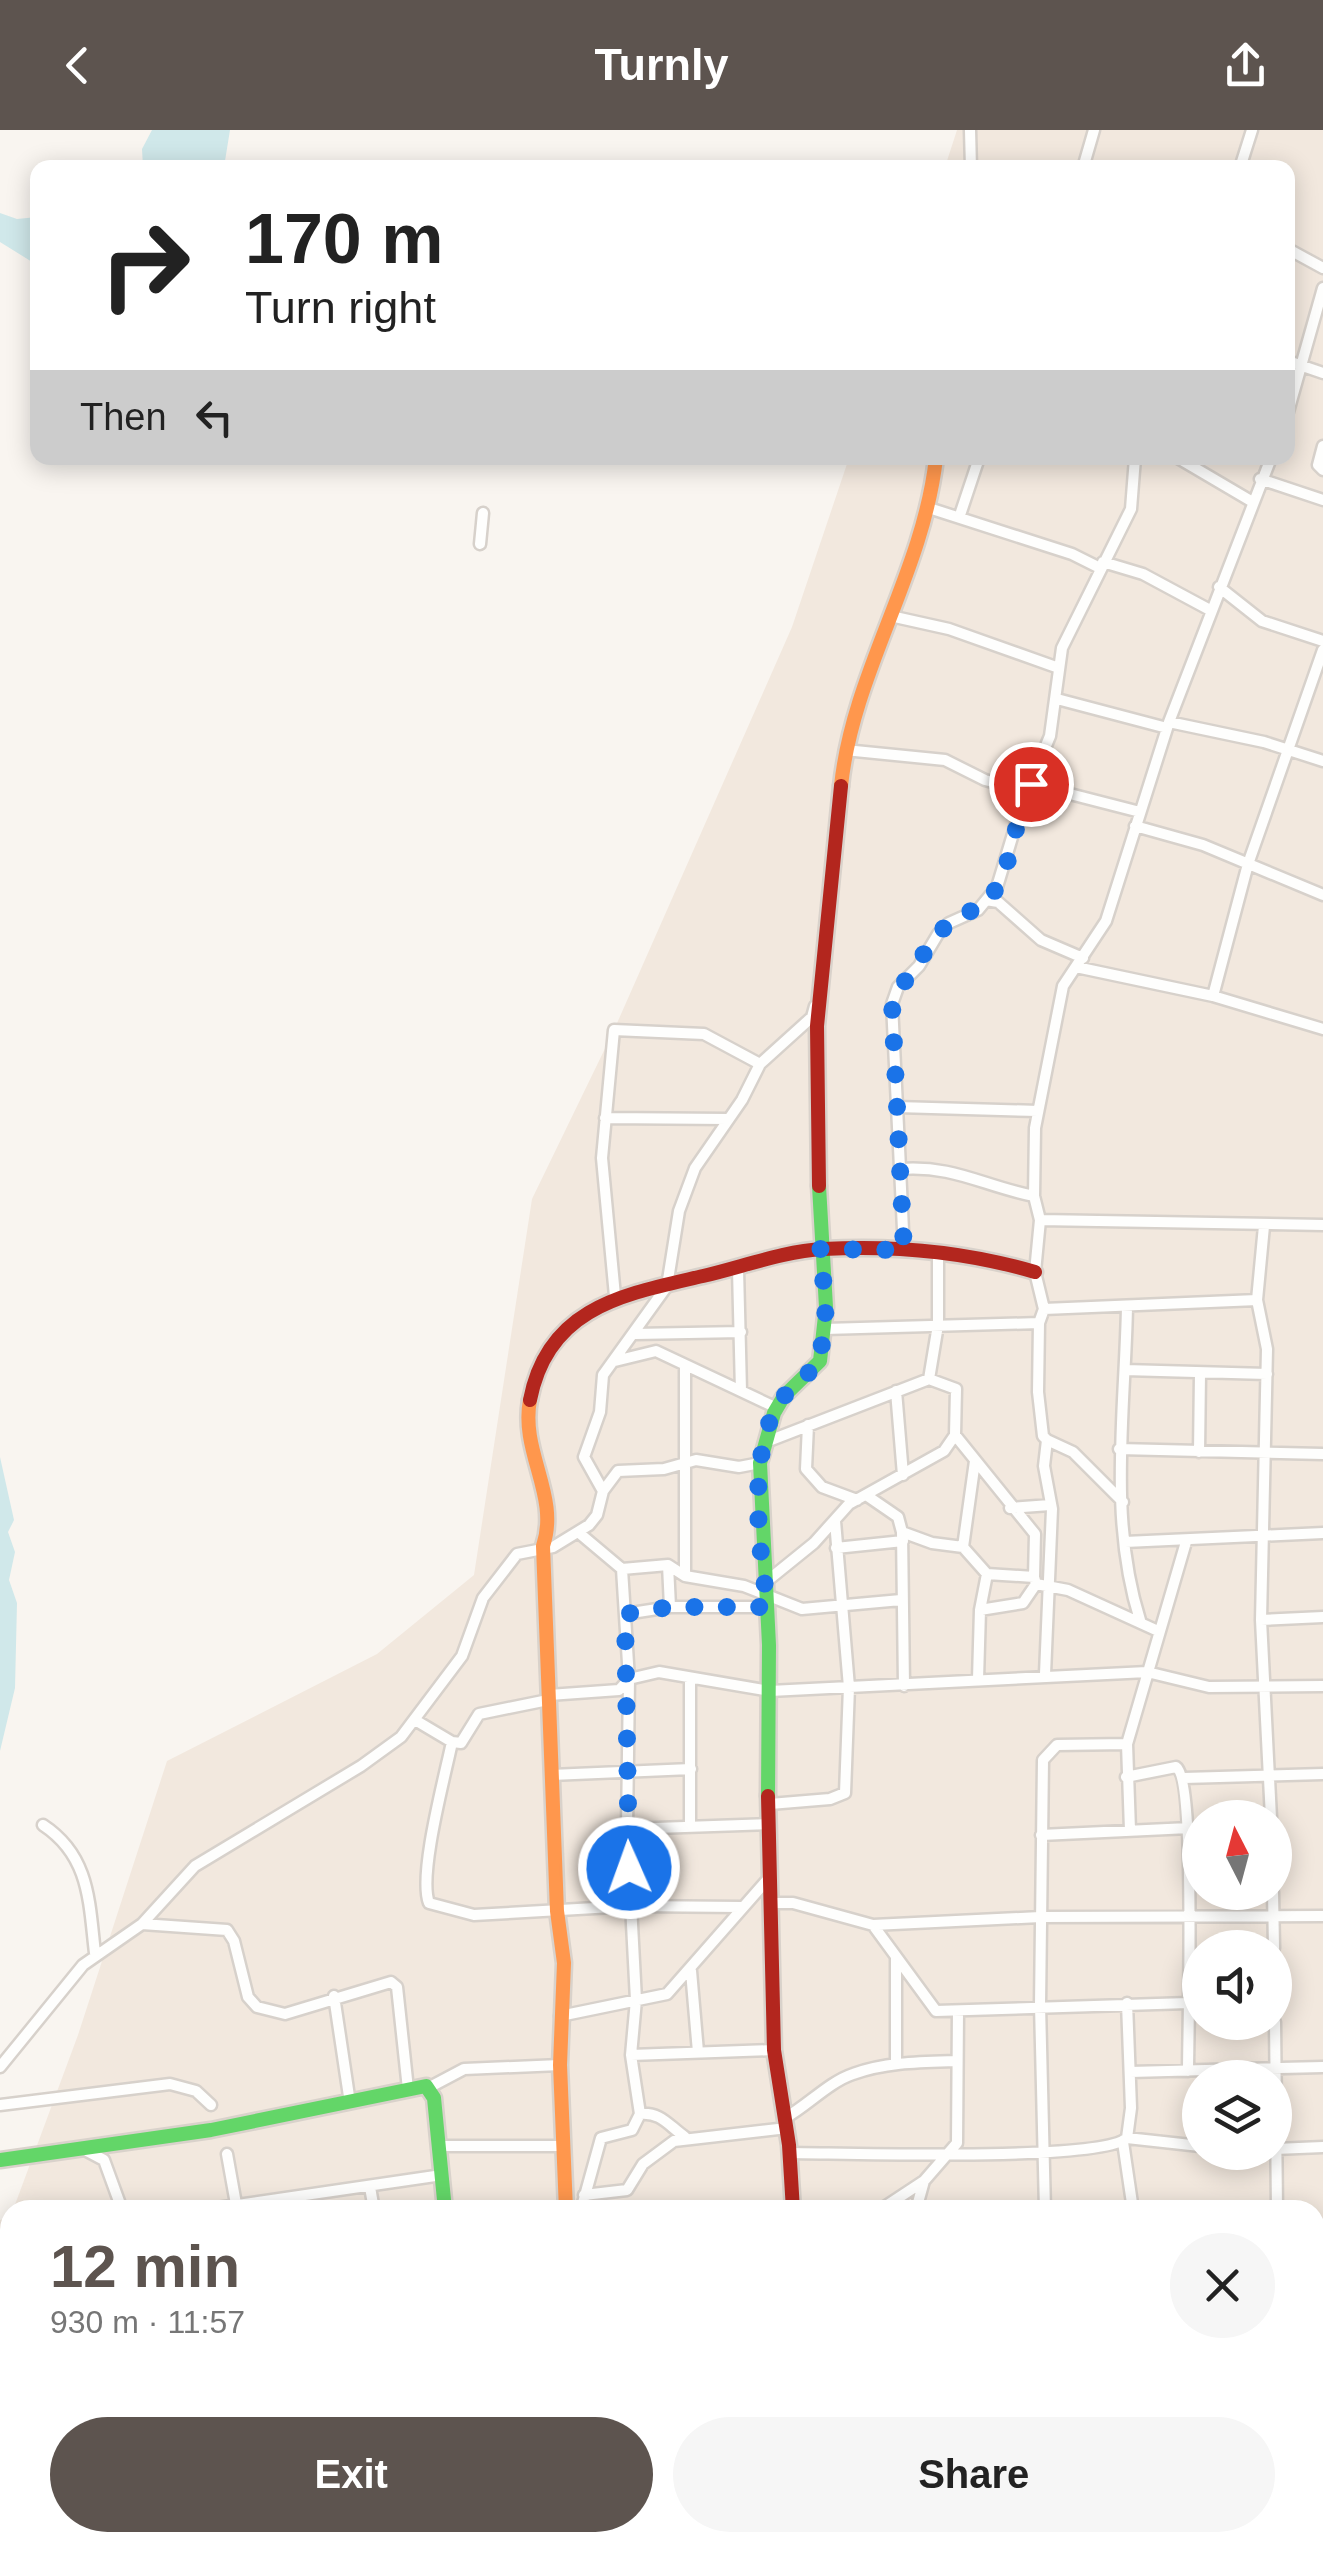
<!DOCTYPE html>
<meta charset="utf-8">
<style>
body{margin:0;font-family:Arial,sans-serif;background:#f6f6f6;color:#222;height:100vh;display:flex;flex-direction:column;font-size:38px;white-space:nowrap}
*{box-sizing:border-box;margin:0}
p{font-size:32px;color:#767676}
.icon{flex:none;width:55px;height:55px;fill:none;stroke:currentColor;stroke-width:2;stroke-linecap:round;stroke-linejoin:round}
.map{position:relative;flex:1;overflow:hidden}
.sheet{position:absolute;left:0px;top:2070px;width:1325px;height:352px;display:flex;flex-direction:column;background:#fff;border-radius:30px 30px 0 0;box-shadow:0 5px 25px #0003}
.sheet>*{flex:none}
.guide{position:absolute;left:30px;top:30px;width:1265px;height:305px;border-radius:20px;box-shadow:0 5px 25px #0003;background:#fff;color:#222;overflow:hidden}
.needle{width:65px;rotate:354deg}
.fabs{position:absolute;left:1182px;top:1670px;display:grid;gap:20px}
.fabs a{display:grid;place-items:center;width:110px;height:110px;border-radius:50%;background:#fff;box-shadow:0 5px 25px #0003;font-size:50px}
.pin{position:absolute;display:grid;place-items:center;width:85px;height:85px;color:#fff;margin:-42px;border:5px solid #fff;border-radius:50%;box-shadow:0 2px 10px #0007}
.me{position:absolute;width:110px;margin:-55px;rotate:358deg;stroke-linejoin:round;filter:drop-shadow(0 0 8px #0008)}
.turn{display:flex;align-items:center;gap:35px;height:210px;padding:0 50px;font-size:45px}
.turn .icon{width:130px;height:130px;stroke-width:2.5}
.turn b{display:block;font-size:70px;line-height:85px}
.then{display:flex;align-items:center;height:95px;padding:0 50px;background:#0003;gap:20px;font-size:38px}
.round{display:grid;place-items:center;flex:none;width:105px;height:105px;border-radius:52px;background:#f6f6f6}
.overview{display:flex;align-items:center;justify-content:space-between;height:170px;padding:0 50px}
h1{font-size:60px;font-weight:700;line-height:75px;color:#5d544f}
.cta{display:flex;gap:20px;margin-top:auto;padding:20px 50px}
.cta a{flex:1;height:115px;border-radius:60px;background:#5d544f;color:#fff;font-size:40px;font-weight:700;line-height:115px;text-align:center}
.cta a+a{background:#f6f6f6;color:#222}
header{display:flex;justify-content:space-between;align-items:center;height:130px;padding:0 50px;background:#5d544f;color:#fff;font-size:45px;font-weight:700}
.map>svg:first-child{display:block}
.residential{fill:#f2e8de;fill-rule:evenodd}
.water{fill:#d0e8ea}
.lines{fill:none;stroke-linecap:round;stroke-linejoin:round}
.street-casing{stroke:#d7d1cb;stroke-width:15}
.fast-casing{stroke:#d9d2cb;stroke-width:19}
.slow-casing{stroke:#d9d2cb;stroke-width:19}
.jam-casing{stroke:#d9d2cb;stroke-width:19}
.street{stroke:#fefefd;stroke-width:10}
.fast{stroke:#63d668;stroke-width:14}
.slow{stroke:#ff974d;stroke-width:14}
.jam{stroke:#b3261e;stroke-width:14}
.route{stroke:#1a73e8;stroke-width:18;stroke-dasharray:0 32.4}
</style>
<header><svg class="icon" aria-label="back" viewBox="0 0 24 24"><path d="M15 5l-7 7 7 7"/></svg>Turnly<svg class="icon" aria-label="share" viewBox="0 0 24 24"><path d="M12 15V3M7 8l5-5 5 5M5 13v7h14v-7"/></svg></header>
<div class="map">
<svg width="1323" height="2421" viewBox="0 0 1323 2421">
<rect width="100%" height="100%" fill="#f9f5f0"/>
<path class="residential" d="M957,0H1323V2421H0V2090L10,2088V2412H1315V2080H13L78,1905L167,1631L377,1524L474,1445L532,1069L614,900L792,497L849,328H1288V38L945,37ZM1200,1688H1275V1762H1200ZM1200,1818H1275V1892H1200ZM1200,1948H1275V2022H1200Z"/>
<path class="water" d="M152,0H230L224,37H143L142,19Z
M0,83L17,89L37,87V135L0,112Z
M0,1327L14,1390L8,1402L15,1422L9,1450L17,1473L15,1558L0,1621Z"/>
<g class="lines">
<g class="street-casing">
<path id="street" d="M970,0L971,38
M1083,38L1094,0
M1240,38L1252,0
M1288,119L1323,138
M1288,231L1323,243
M1288,282L1323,158
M1323,316L1318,335L1323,340
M1178,328L1251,371
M1260,349L1323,370
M932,379L1072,424L1100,438
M960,385L979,328
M480,414L483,383
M1103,432L1143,444L1210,480
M1219,457L1262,491L1323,511
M895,487L949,499L1056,537
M1057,569L1167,598
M1169,592L1264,612L1323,631
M845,620L945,630L985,650L1027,661
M1031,654L1140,682
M1135,696L1203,715L1323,765
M986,770L998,772L1041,810L1083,828
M1076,837L1213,866L1323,899
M1213,866L1248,734L1323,520
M897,977L1038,981
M605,988L728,989
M900,1039C954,1035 983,1056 1034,1066L1035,998L1063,856L1106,791L1169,592L1271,328
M1034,1066L1040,1090L1323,1095
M1040,1090L1035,1142L1044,1179L1039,1193L1038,1262L1043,1306L1047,1310L1044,1336L1052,1379L1045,1544
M1264,1096L1257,1170L1267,1219L1261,1490L1271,1688
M904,1120L892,874L898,857L919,836L938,804L949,793L978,780L997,757L1023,671L1050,606L1062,518L1131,379L1135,328
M738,1139L741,1261
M615,1166L602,1028L614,900L704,904L760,934
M1127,1177C1125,1281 1108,1389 1140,1490
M1044,1179L1257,1170
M825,1199L1039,1193
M635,1204L741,1202
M615,1231L656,1221L777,1278
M685,1236V1446
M1125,1240L1267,1244
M929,1249L938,1195V1121
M896,1261L903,1345
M808,1295L806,1339L822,1357L857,1370
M955,1305L1035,1404L1034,1447
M1047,1310L1073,1322L1123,1372
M766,1312L929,1249L956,1259L955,1305L944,1321L849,1374L814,1413L767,1451
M1119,1319L1323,1324
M1199,1322L1200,1244
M603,1361L584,1327L600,1282L603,1245L667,1156L679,1081L695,1038L742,970L760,934L812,887L815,876
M866,1365L898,1387L902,1402L932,1413L963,1417L987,1444L1034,1447L1036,1454L1068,1460L1158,1501
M1010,1378L1050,1375
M578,1402L622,1439L668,1435L685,1446L744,1456L802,1479L901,1470
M902,1402L904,1556
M1125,1412L1323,1403
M963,1417L975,1331
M836,1418L903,1411
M668,1435L670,1477
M622,1439L629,1549L627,1699L636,1870L631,1925L640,1984
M980,1480L1023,1473L1036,1454
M625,1484L670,1477H768
M1261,1490L1323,1487
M978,1549L980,1480L987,1444
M690,1550V1697
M549,1565L619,1560L629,1549L659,1542L770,1561L1147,1542L1209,1557L1323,1556
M415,1590L452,1612L461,1613L479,1584L548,1570
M452,1612C445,1646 418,1745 429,1773L474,1785L630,1776L741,1777
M551,1645L691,1639
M1126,1647L1176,1637C1196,1649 1188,1902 1188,1941
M1184,1648L1323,1644
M770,1674L830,1669L845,1663L849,1557L835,1391
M43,1695C90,1726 89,1772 95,1823
M627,1699L769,1694
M1130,1700L1127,1614L1186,1412
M1041,1705L1189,1698
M1273,1762L1274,1818
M770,1773H793L873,1795L1040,1787L1323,1786
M142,1794L227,1800L234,1811L248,1867L257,1877L285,1884L391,1852L397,1857L408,1959
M873,1795L936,1881L1188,1873
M896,1828V1932
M691,1841L698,1922
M334,1866L350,1973
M560,1886L667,1864L768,1749
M1275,1892L1277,2080
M631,1925L774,1920
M0,1937L83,1835L142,1794L195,1736L361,1636L401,1607L462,1526L483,1468L517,1424L553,1417L589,1395L597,1385L603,1361L618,1341L664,1339L696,1330L739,1337L760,1333
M1130,1942L1323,1937
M430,1957L464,1939L560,1935
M0,1975L170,1954L196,1961L211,1975
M785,1988C807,1976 829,1952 853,1944C886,1932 921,1932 956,1931
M1127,2008L1200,2016
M1123,2012L1133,2080
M438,2016H564
M1275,2019L1323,2017
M87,2021L104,2030L120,2074L129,2080
M790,2023C841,2023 1100,2032 1127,2008L1131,1978L1127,1873
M227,2024L236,2074
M370,2057L374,2080
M584,2065L627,2060L643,2034L674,2011L787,1998
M203,2080L442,2045
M581,2080L601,2008L632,2000L640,1984C661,1982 668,1995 685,2007
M741,2080L792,2077
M880,2080L924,2051L957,2013L958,1881
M916,2080L924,2051
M1045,2080L1040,1875L1043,1630L1057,1615L1127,1614
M1315,2100H1323
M0,2200L10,2198
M0,2207L10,2273
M1315,2252H1323
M0,2335L10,2333
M1315,2390H1323
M37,2412L38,2421
M181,2412L183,2421
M567,2412L568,2421
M715,2412V2421
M811,2412V2421
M963,2412V2421
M1138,2412V2421
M1281,2412L1282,2421
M0,2418L24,2412
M292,2421V2412
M1052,2421V2412"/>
</g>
<g class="fast-casing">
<path id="fast" d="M768,1666L769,1515L760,1333L774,1283L784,1266L820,1231L826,1177L819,1056
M0,2030L211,2000L426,1956L434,1968L445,2080
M446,2412V2421"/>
</g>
<g class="slow-casing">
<path id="slow" d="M841,656C853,541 923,444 936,328
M530,1270C520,1322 560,1366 543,1416L557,1781L564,1833L560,1935L566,2080"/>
</g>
<g class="jam-casing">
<path id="jam" d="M819,1056L817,896L841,656
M530,1270C548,1176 626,1164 703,1146C742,1137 784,1121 823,1119C894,1115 967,1122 1035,1142
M768,1666L774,1920L789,2015L793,2080"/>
</g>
<use href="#street" class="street"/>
<use href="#fast" class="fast"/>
<use href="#slow" class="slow"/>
<use href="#jam" class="jam"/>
</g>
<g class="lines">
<path class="route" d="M629,1738L625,1484L670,1477H768C759,1417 749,1340 773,1283C782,1262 806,1248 820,1231L826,1177L820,1119L904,1120L892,874C896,862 939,800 949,793C968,780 985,779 997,757C1014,726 1015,686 1031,654"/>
</g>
</svg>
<div class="fabs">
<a><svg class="needle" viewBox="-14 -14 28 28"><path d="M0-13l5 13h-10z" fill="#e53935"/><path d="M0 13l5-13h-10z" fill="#767676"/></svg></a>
<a><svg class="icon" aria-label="sound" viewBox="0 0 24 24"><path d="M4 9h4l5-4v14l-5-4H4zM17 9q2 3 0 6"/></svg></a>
<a><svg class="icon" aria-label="layers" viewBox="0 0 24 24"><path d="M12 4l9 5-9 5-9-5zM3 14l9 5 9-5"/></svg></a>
</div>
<div class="pin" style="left:1031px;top:654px;background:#d93025"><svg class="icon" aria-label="arrive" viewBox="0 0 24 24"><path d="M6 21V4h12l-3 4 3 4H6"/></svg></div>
<svg class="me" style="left:629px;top:1738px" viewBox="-20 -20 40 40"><circle r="17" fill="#1a73e8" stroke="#fff" stroke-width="3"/><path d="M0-11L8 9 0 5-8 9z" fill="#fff"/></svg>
<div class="guide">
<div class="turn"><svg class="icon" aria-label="right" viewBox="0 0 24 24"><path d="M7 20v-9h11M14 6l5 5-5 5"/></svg><div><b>170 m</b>Turn right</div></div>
<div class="then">Then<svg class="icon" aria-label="left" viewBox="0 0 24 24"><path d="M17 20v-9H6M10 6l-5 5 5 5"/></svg></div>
</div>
<section class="sheet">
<div class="overview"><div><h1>12 min</h1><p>930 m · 11:57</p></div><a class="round"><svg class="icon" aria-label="close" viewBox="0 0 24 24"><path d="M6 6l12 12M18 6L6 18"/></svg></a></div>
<div class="cta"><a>Exit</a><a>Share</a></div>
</section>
</div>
